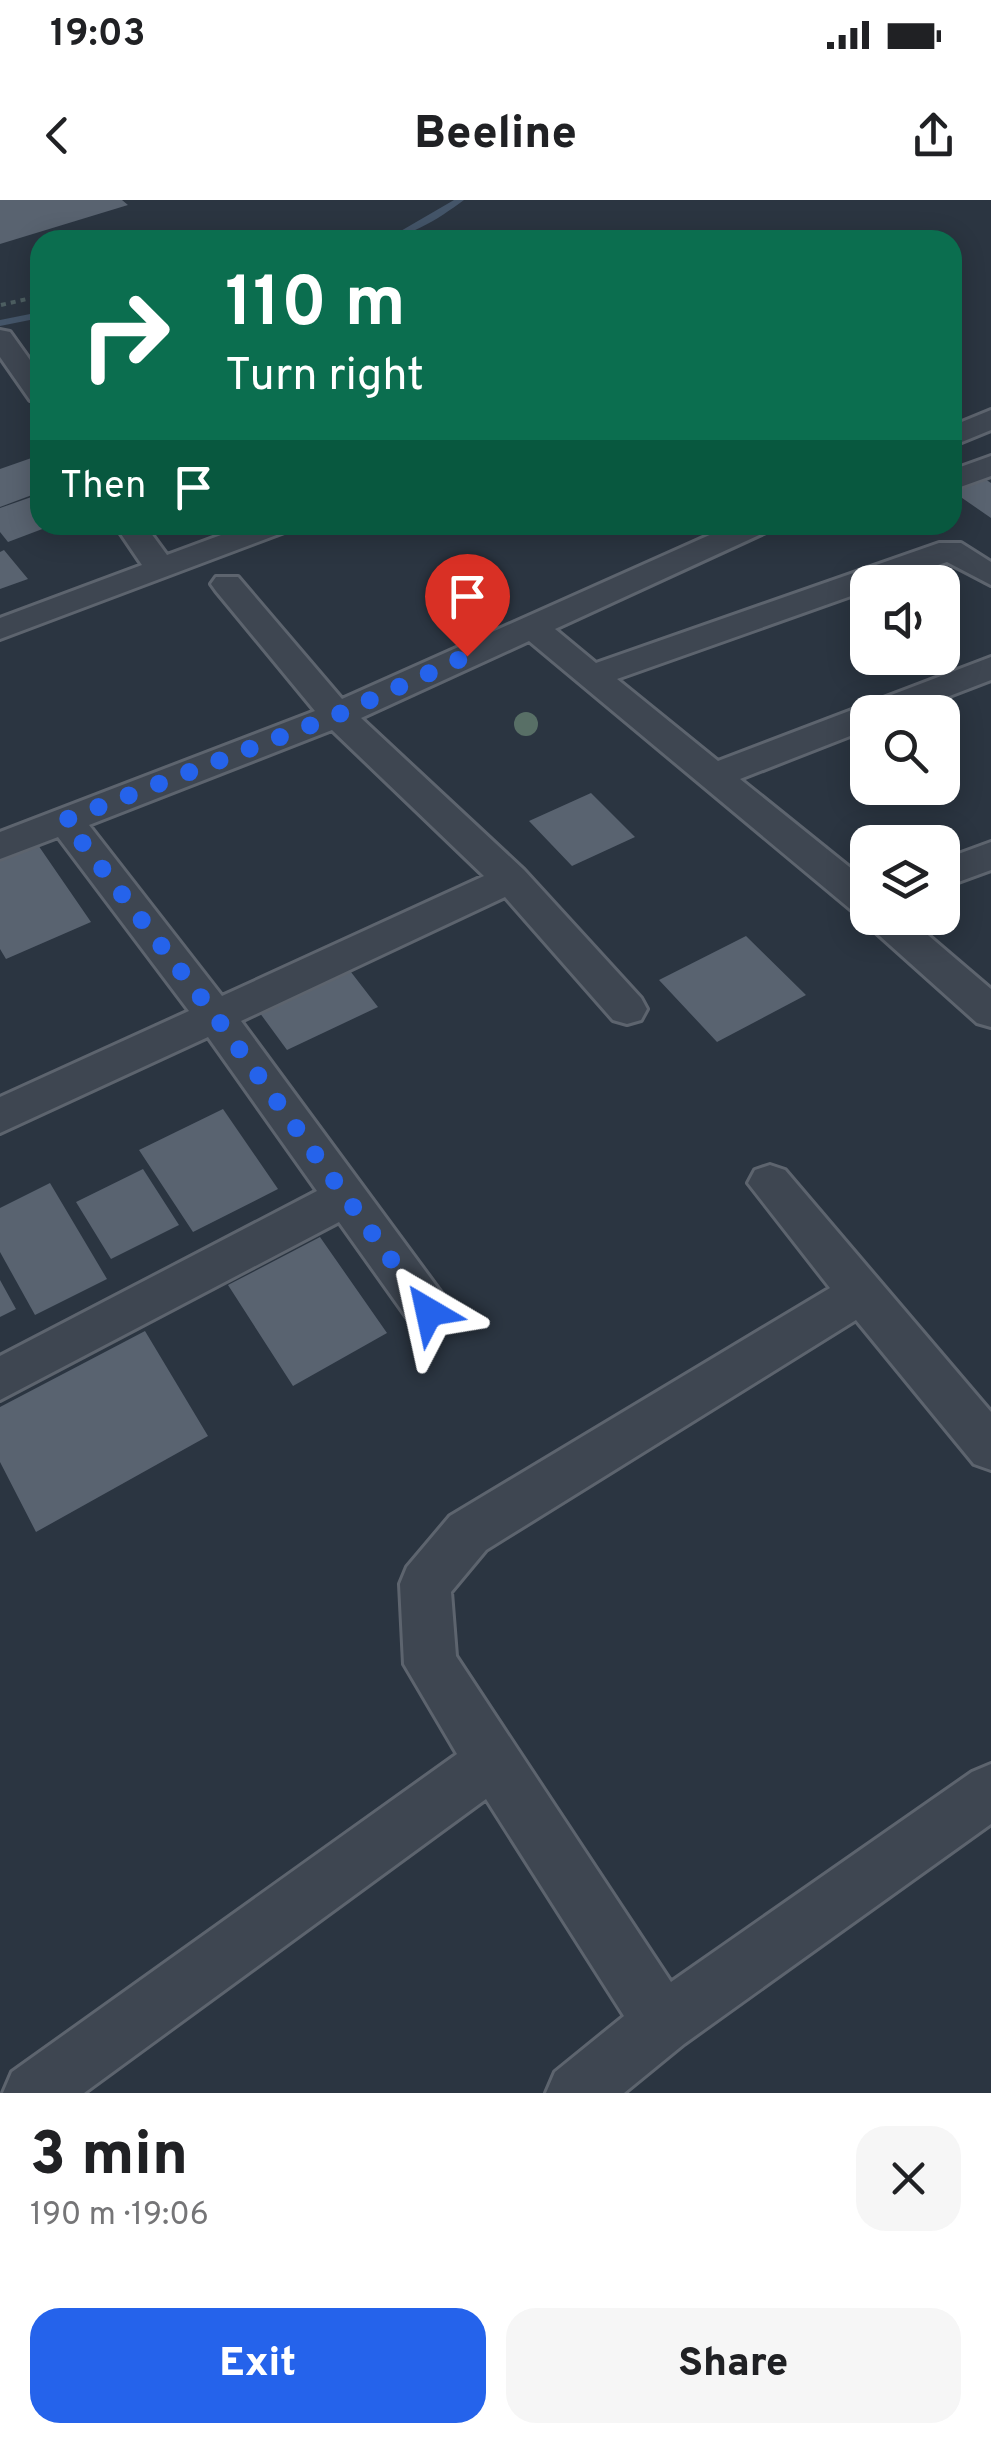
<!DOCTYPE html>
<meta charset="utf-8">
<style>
body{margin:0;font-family:Overpass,sans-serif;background:#f6f6f6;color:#202124;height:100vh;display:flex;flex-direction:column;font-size:38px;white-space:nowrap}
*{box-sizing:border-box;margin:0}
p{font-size:32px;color:#757577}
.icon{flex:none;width:55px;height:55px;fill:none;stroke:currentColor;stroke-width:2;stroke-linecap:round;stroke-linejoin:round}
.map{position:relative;height:1893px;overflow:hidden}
.drawer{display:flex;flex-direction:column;background:#fff;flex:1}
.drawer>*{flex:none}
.hud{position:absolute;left:30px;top:30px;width:932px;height:305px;border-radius:30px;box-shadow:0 5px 25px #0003;background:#0b6e4f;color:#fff;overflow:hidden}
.tools{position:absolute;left:850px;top:365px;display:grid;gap:20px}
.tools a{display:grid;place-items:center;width:110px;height:110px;border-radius:20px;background:#fff;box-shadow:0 5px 25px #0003;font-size:50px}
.pin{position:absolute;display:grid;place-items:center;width:85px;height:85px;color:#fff;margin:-102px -42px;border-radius:50% 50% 50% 0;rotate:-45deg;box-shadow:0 0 10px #0007}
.pin .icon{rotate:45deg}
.me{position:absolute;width:110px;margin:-55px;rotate:324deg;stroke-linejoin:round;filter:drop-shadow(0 0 8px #0008)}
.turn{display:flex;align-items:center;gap:35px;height:210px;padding:0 30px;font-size:45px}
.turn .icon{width:130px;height:130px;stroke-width:2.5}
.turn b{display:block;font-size:70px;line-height:85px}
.then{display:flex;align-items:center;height:95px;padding:0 30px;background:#0003;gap:20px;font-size:38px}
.round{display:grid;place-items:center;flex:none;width:105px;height:105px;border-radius:30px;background:#f6f6f6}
.summary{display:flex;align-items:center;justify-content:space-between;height:170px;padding:0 30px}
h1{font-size:60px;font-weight:800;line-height:75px}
.cta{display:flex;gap:20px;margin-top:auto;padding:20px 30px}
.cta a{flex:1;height:115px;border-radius:30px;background:#2563eb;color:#fff;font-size:40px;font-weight:800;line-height:115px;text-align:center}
.cta a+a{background:#f6f6f6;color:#202124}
.status{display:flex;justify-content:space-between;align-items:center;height:70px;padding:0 50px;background:#fff;direction:ltr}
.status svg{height:28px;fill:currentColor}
header{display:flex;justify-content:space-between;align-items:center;height:130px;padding:0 30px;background:#fff;font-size:45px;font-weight:800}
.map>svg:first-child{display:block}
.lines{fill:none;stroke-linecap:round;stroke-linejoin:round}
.stream{fill:#445569;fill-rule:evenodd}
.building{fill:#596370}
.minor-casing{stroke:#5d646e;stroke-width:6}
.path{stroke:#4d5e61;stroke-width:4;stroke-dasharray:5 5;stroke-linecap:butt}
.minor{fill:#3e4651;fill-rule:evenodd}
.tree{fill:#586f66}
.route{stroke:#2563eb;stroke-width:18;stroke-dasharray:0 32.4}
</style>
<div class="status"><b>19:03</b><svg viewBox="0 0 49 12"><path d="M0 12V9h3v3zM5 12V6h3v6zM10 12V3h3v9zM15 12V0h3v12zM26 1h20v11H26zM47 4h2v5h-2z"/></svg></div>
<header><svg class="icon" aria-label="back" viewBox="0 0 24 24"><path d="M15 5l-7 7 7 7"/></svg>Beeline<svg class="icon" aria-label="share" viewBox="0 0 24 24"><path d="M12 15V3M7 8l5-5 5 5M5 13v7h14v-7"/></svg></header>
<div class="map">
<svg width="991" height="1893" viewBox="0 0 991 1893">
<rect width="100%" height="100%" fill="#2b3541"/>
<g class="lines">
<path class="stream" d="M454,0H464C437,20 406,40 371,40L399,32Z
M40,112V118L0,126V120Z"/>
</g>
<path class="building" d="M0,0H122L128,5L0,44Z
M40,255V292L0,307V269Z
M982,277L991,283V318L952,291Z
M40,294V325H53L8,342L0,332V308Z
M4,350L28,379L0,389V352Z
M591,593L635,637L572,666L529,621Z
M38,645L91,722L6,759L0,749V661Z
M746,736L806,795L717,842L659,780Z
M344,763L378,807L287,850L254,805Z
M223,909L278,989L193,1032L139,950Z
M143,969L179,1025L111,1059L76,1002Z
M50,983L107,1079L35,1115L0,1052V1008Z
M320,1037L387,1133L293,1186L228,1085Z
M0,1080L16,1109L0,1117Z
M145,1131L208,1236L36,1332L0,1262V1207Z"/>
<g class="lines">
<g class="minor-casing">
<path id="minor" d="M0,130L10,132L40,174V202L30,200L0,157Z
M991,210V230L952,246V226Z
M991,256V276L952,290V270Z
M115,325H145L167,355L248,325H291L287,331L0,439V418L142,365Z
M732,325H772L768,331L555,429L596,463L939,343H961L991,362V385L947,362L888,382H868V390L617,479L718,561L991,457V480L908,512H868V529L740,579L868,682V718H908L991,789V827L977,823L871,728L866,716L855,713L529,441L361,518L524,670L641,798L647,809L641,820L627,824L613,820L505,697L241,821L445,1098L452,1112L445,1126L429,1132L413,1126L339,1022L0,1200V1156L317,991L208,837L0,933V897L189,811L58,637L0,659V632L315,511L216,391L211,384L216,377H238L342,499ZM332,530L484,676L222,796L89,625Z
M991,642V670L942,688V660Z
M770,965L785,970L991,1212V1270L974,1264L856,1120L486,1350L451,1392L456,1456L671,1782L972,1572L991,1564V1624L684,1844L624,1893H546L555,1872L624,1816L486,1599L84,1893H3L12,1872L457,1554L404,1464L400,1384L407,1367L450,1316L830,1088L748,983L755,970Z"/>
</g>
<path class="path" d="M1,105L40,96"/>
<use href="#minor" class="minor"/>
</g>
<circle class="tree" cx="526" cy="524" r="12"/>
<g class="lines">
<path class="route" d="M429,1112L216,817L65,620L337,515L467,456"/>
</g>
</svg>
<div class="tools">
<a><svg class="icon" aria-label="sound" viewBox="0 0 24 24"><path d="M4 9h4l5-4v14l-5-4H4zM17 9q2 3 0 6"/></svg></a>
<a><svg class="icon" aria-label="search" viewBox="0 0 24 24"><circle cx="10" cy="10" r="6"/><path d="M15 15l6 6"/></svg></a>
<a><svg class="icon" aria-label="layers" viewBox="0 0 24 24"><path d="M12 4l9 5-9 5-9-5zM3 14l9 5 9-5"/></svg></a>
</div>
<div class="pin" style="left:467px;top:456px;background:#d93025"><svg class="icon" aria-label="arrive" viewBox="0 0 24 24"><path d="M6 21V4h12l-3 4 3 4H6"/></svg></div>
<svg class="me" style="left:429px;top:1112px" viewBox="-20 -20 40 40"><path d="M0-17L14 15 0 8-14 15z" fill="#2563eb" stroke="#fff" stroke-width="4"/></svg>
<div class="hud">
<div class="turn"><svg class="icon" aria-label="right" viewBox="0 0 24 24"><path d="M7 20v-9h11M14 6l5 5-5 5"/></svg><div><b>110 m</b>Turn right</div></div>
<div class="then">Then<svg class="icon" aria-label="arrive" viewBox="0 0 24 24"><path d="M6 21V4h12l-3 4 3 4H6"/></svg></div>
</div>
</div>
<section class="drawer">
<div class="summary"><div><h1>3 min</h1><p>190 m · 19:06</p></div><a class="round"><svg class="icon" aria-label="close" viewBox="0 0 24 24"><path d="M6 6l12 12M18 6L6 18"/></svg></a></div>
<div class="cta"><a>Exit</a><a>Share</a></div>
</section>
